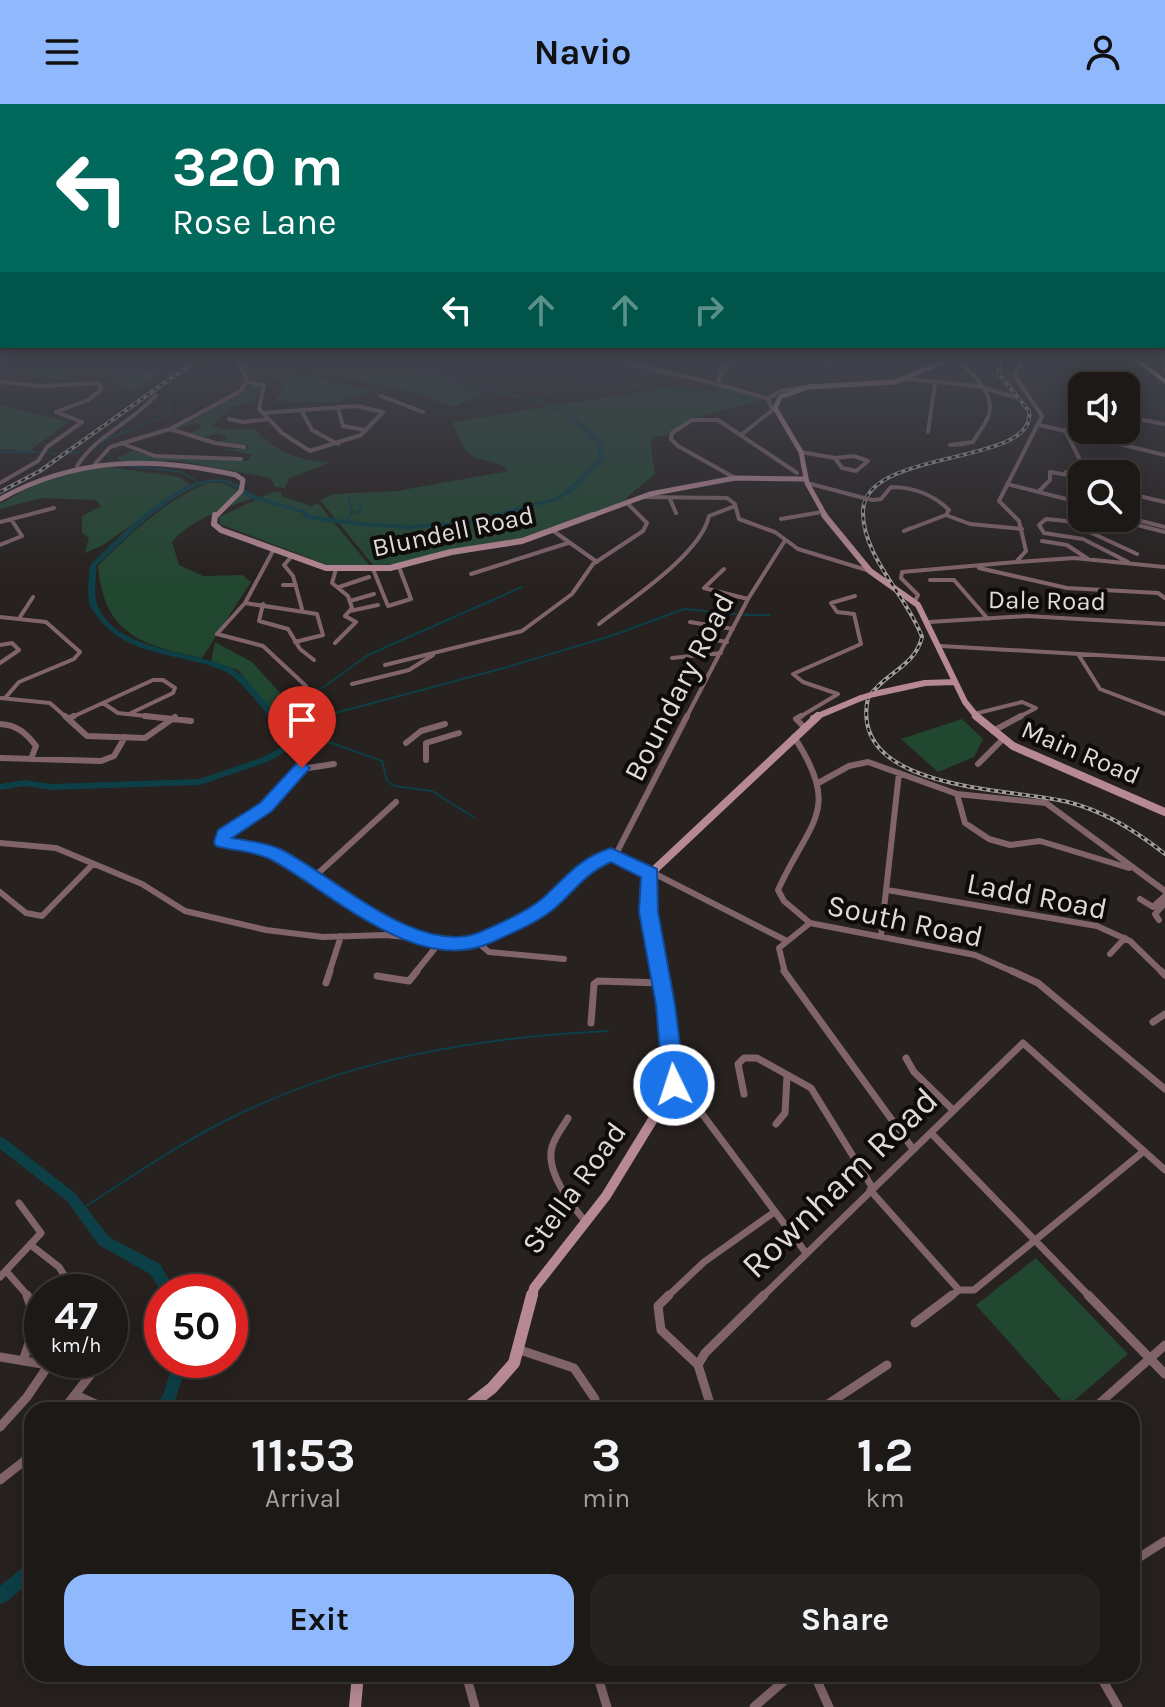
<!DOCTYPE html>
<style>
body{margin:0;font-family:Karla,sans-serif;background:#252220;color:#f1f3f6;height:100vh;display:flex;flex-direction:column;font-size:30px;white-space:nowrap}
*{box-sizing:border-box;margin:0}
p{font-size:26px;color:#a0a0a1}
.icon{flex:none;width:44px;height:44px;fill:none;stroke:currentColor;stroke-width:2;stroke-linecap:round;stroke-linejoin:round}
.map{position:relative;flex:1;overflow:hidden}
.panel{position:absolute;left:24px;top:1298px;width:1116px;height:280px;display:flex;flex-direction:column;background:#1d1917;border-radius:24px;box-shadow:0 4px 20px #0003,0 0 0 2px #3b3836}
.panel>*{flex:none}
.banner{position:absolute;left:0px;top:0px;width:1166px;height:244px;box-shadow:0 4px 20px #0003,0 0 0 2px #3b3836;background:#00695c;color:#fff;overflow:hidden}
.fabs{position:absolute;left:1068px;top:268px;display:grid;gap:16px}
.fabs a{display:grid;place-items:center;width:72px;height:72px;border-radius:16px;background:#1d1917;box-shadow:0 4px 20px #0003,0 0 0 2px #3b3836;font-size:40px}
.speed{position:absolute;left:24px;top:1170px;display:flex;gap:16px;font-size:40px;font-weight:700;text-align:center}
.speed>*{display:grid;place-content:center;width:104px;height:104px;border-radius:50%;background:#1d1917;box-shadow:0 4px 20px #0003,0 0 0 2px #3b3836;line-height:1}
.speed small{font-size:20px;font-weight:400}
.speed .limit{border:12px solid #d22;background:#fff;color:#111}
.pin{position:absolute;display:grid;place-items:center;width:68px;height:68px;color:#fff;margin:-82px -34px;border-radius:50% 50% 50% 0;rotate:-45deg;box-shadow:0 0 8px #0007}
.pin .icon{rotate:45deg}
.me{position:absolute;width:88px;margin:-44px;rotate:356deg;stroke-linejoin:round;filter:drop-shadow(0 0 6px #0008)}
.turn{display:flex;align-items:center;gap:28px;height:168px;padding:0 40px;font-size:36px}
.turn .icon{width:104px;height:104px;stroke-width:2.5}
.turn b{display:block;font-size:56px;line-height:68px}
.lanes{display:flex;align-items:center;height:76px;padding:0 40px;background:#0003;justify-content:center;gap:40px;direction:ltr}
.lanes .off{opacity:.35}
.eta{display:flex;justify-content:space-evenly;align-items:center;height:136px;text-align:center}
.eta b{font-size:48px;font-weight:700;line-height:56px}
.primary-button{display:flex;gap:16px;margin-top:auto;padding:16px 40px}
.primary-button a{flex:1;height:92px;border-radius:24px;background:#8fb8fd;color:#111;font-size:32px;font-weight:700;line-height:92px;text-align:center}
.primary-button a+a{background:#252220;color:#f1f3f6}
header{display:flex;justify-content:space-between;align-items:center;height:104px;padding:0 40px;background:#8fb8fd;color:#111;font-size:36px;font-weight:700}
.map>svg:first-child{display:block}
.green{fill:#224731}
.lines{fill:none;stroke-linecap:round;stroke-linejoin:round}
.stream{stroke:#0d3f46;stroke-width:2}
.river{fill:#0d3f46;fill-rule:evenodd}
.street-far3{stroke:#81646b;stroke-width:4}
.street-far2{stroke:#81646b;stroke-width:6}
.street-far1{stroke:#81646b;stroke-width:7}
.street{stroke:#81646b;stroke-width:9}
.secondary-far4{stroke:#b78995;stroke-width:5}
.secondary-far3{stroke:#b78995;stroke-width:6}
.secondary-far2{stroke:#b78995;stroke-width:8}
.secondary-far1{stroke:#b78995;stroke-width:10}
.secondary{stroke:#b78995;stroke-width:12}
.highway{fill:#ffc5d3;fill-rule:evenodd}
.rail-casing{stroke:#a29d9b;stroke-width:4}
.rail{stroke:#0e0b0a;stroke-width:2;stroke-dasharray:4;stroke-linecap:butt}
.street-bridge{stroke:#81646b;stroke-width:4}
.secondary-bridge{stroke:#b78995;stroke-width:6}
.route{fill:#1a73e8;stroke:#114b97;stroke-width:2}
.labels{text-anchor:middle;stroke-width:8;stroke-linejoin:round;paint-order:stroke}
.far-street-label{font-size:26px;fill:#dfdbd9;stroke:#0e0b0a}
.street-label{font-size:30px;fill:#dfdbd9;stroke:#0e0b0a}
.near-street-label{font-size:36px;fill:#dfdbd9;stroke:#0e0b0a}
</style>
<header><svg class="icon" aria-label="menu" viewBox="0 0 24 24"><path d="M4 6h16M4 12h16M4 18h16"/></svg>Navio<svg class="icon" aria-label="person" viewBox="0 0 24 24"><circle cx="12" cy="8" r="4"/><path d="M4 21q1-7 8-7t8 7"/></svg></header>
<div class="map">
<svg width="1165" height="1603" viewBox="0 0 1165 1603">
<rect width="100%" height="100%" fill="#27211f"/>
<path class="green" d="M100,253H192L174,265L96,261Z
M246,253L279,257L277,263L295,268L286,275L249,270L243,262Z
M0,257L161,269L133,286L119,284L118,279C95,262 74,275 48,275C38,274 28,270 16,271L15,266L0,268Z
M294,263H410L483,289L454,303L403,285Z
M299,270L365,285L370,288L334,299L275,297L284,286L279,282Z
M252,280L261,283L255,297L232,304L212,321L222,325H255C275,349 302,357 331,358L289,374L285,384L275,383L271,374L180,357H119L117,353L133,347L153,353L247,357L252,351L223,345H247L249,341L219,338L228,334L219,329L206,333L190,329L202,323L197,319L177,324L239,291Z
M719,281L763,296L688,316L668,331L655,333L650,339L655,370L626,394L629,395C561,426 447,461 373,461L320,396L334,390L397,387L508,367C498,355 485,359 472,352C460,345 459,329 452,318L675,282L718,288Z
M0,301C23,309 46,311 69,318L29,347L0,345Z
M103,362L179,373L190,380L103,441L85,449L89,434L82,429V412L101,402L96,396L41,394L0,405V400L48,373Z
M208,379H222L253,394C227,403 190,416 172,438L179,461L203,472L242,471L251,478L202,554C142,541 104,531 98,462C131,429 164,397 208,379Z
M273,388H282L281,392L311,402L318,399L370,462H330L220,420L219,413Z
M215,538L252,558L282,591L293,586L299,593L272,609L238,566L211,557Z
M962,615L983,635L974,653L938,668L901,635Z
M1036,1154L1128,1250L1067,1303L976,1201Z"/>
<g class="lines">
<path class="stream" d="M0,255L171,268
M89,262L96,253
M531,295L590,275L759,296
M102,344L103,337L169,310L170,293L183,276L181,270
M0,348H39
M47,348L55,350
M106,348L113,357
M68,350L82,347
M129,362L182,368L201,380
M349,393L352,409
M344,419L352,409L360,407L361,399
M744,511H770
M271,613L325,582L368,551L522,483
M283,623L504,564L611,532L684,505L736,510
M288,630L314,633L382,657L387,677L394,682L432,687L475,714
M80,1106C130,1074 178,1040 231,1014C349,955 477,933 608,927"/>
<path class="river" d="M269,253L284,255L290,260L416,259L481,283L542,296L575,313L600,336L605,355L576,385L558,396L481,417L455,422L408,425L361,422L307,415L305,414L302,409C284,404 265,400 248,393C241,389 235,382 227,380C188,366 123,438 96,462C97,475 93,488 97,500C114,548 195,546 233,565C248,573 279,615 291,630L296,637L294,643L267,658L200,681L51,686L25,682L0,686V680L25,676L51,680L199,675L261,654L286,641L288,637C276,622 242,575 226,568C184,548 128,555 98,513C94,508 90,504 89,497C87,486 89,471 90,461C123,430 178,367 226,376C237,378 244,386 253,390C270,397 289,401 306,407L309,411L361,418L408,421L455,418L480,413L554,394L571,382L599,354L595,338L571,315L538,298L478,285L415,263L289,264L280,257Z
M0,1033L4,1034L75,1089L109,1133L160,1160L176,1188L162,1189L150,1170L99,1141L67,1097L0,1045Z
M174,1256H188L174,1300L169,1306H153L163,1291Z
M32,1459V1477L6,1498L0,1500V1482L26,1461Z"/>
<path class="street-far3" d="M509,253L538,259
M605,253C659,268 715,277 768,295
M1162,253L1165,266
M952,255C969,263 995,289 989,310C987,319 978,329 973,338L950,341L964,340
M906,275L978,282L1014,293
M718,277L726,262L733,259
M0,278L41,282L99,279L101,286L88,296L56,308L82,318L47,343L38,357L0,379
M247,278L264,281L259,305L282,329L310,347L361,331L383,308L356,302L263,309
M719,279L720,261L731,257L834,258
M381,292L423,308
M338,304L343,322L365,326
M772,305L768,295L780,287L806,283
M301,306L312,326L338,340
M1126,313L1165,320
M229,315L243,318L269,315
M1040,321L1165,351
M170,325L215,339L244,343
M1065,326L1087,370
M928,328L935,280
M741,331L775,304
M121,339L155,352L241,355
M801,348L835,354
M854,352L868,357L856,367L842,364L835,354Z
M95,360L110,343L170,325L241,287L247,276L236,253
M77,362C97,330 132,319 156,291
M735,374L678,342L671,335L672,329L692,316H718L797,369
M807,379L864,394
M1007,380L1082,399
M1039,387L1050,376V368L1074,372L1066,368
M1126,389L1165,398
M641,393L727,394L735,400L739,415L775,428L798,445L870,467
M670,395L676,409
M873,396L881,395L891,383C913,383 934,391 949,406L946,411L970,420L1022,425
M1126,413L1165,423
M1128,413L1129,419L1165,428
M781,415L822,408
M0,418L54,404
M911,424L904,427L946,411
M552,426L597,458
M1042,437L1067,441L1088,455
M0,441L22,432L11,415
M274,445L245,499L217,530L263,542L306,582
M292,452L284,461L293,472L302,505
M1017,458L1074,454L1165,463
M1128,458L1083,435L1044,429L1039,421L1046,415L1066,417L1137,450
M979,464L1067,484L1158,489L1165,494
M373,465L388,502L411,495L399,463
M724,465L704,484L748,495
M471,470L568,439
M930,476H954L988,515
M283,481H296
M339,483L369,473
M350,497L374,490
M915,497L918,491L901,474L902,468L1016,458L1026,447L1019,417L999,397L1042,312L1015,272L1022,253
M245,499L317,510L323,531L295,538
M263,500L259,517L288,525L300,545L314,556
M350,507L378,501
M0,513L46,518L80,548L74,555L19,578L5,594
M20,513L33,493
M690,518L733,525
M929,518L1027,512L1165,520
M599,520C630,496 701,450 709,412L735,402
M698,533L727,538
M335,539L356,518L345,512L352,504L348,492L332,479L336,465
M0,541L12,539L19,546L0,559
M941,542L1165,555
M1078,550L1100,585L1165,610
M672,554L721,549
M385,561L522,527L572,490L593,460L643,427L647,419L627,399
M352,580L409,566L433,551
M0,594L50,599L67,614
M103,599L118,609L164,614
M974,610L1022,598L1036,604L1017,614
M70,614L153,576H163L175,584L173,589L129,610
M686,614L748,495L784,438
M798,614L838,590L803,578L793,570L861,540L854,510L837,508L831,499L855,492"/>
<path class="street-far2" d="M65,612L87,632L145,634L175,613
M145,612L191,617
M801,612L796,615L804,623
M70,614L74,612
M0,620C17,621 26,629 36,642L31,655
M993,627L1021,612
M794,633C843,707 809,717 778,786L784,797L810,819L975,851L1016,869
M406,639L421,627L445,620
M0,654L101,657L114,652L125,633
M426,656V639L459,629
M334,660L302,665L262,705L224,730L222,738L273,749L356,803L412,830
M978,660L1002,636
M820,678L849,662L868,658L957,690L1046,699L1165,787
M957,690L965,719L989,735L1010,741L1040,737L1129,764
M0,739L56,744L142,780L185,807L266,826L323,833L386,831L463,839L489,832L547,801L585,761L616,750
M616,750L687,612
M616,750L785,836
M313,774L396,698
M887,786L1097,822L1130,837L1163,869
M0,788L26,809L42,812L93,760
M1140,795L1153,803L1165,792
M1159,816L1155,810L1165,799
M881,832L899,669
M476,837L489,848L564,855
M1110,850L1125,834
M329,869L341,832
M415,869L440,838
M785,869L779,844L810,819"/>
<path class="street-far1" d="M784,867L913,1045
M1012,867L1038,879L1165,985
M1161,867L1165,871
M377,872L409,877L417,867
M326,879L330,867
M1153,918L1165,910
M591,919L594,880L598,877L662,879
M906,954L914,968L953,1006
M674,981L694,999L806,1149
M744,990L738,960L744,954H757L811,984L872,1083
M568,1014C563,1023 555,1032 552,1043C545,1067 571,1101 586,1118
M776,1020L785,1009L787,972
M931,1029L1090,1193
M870,1086L959,1186
M32,1142L59,1163L75,1188
M6,1167L29,1193
M0,1173L41,1129L19,1099
M667,1193L704,1158L773,1109
M762,1193L1023,939L1165,1066
M950,1193L959,1186H974L1144,1047"/>
<path class="street" d="M669,1191L658,1202L661,1226L698,1261
M1088,1191L1165,1270
M915,1219L952,1191
M520,1246L574,1264L595,1295
M0,1253L48,1261
M23,1257L36,1218L27,1191
M698,1261L705,1249L764,1191
M698,1261L712,1306
M76,1291L98,1301
M63,1306L102,1256
M819,1306L887,1261
M1092,1306L1165,1241
M0,1323L27,1293L52,1256
M0,1376L32,1351
M1132,1458L1165,1437
M466,1570L475,1603
M597,1570L607,1603
M814,1570L829,1603
M1099,1570L1118,1603
M754,1603L792,1570"/>
<path class="secondary-far4" d="M0,395C76,353 152,352 236,371L243,376L241,387L215,413
M588,413L650,390L735,374L806,375
M826,413L807,379L801,348L775,304L780,293L808,283L895,278L955,253"/>
<path class="secondary-far3" d="M215,411L214,420L221,426L326,464H390L451,448L522,437L593,411
M824,411L870,467L918,501L965,598L978,614
M874,590L925,579L955,578
M813,614L861,594"/>
<path class="secondary-far2" d="M976,612L1013,642L1165,708
M660,869L648,808L650,770L818,612"/>
<path class="secondary-far1" d="M667,995L684,994L694,999
M532,1193L534,1184L606,1092L674,981L659,867"/>
<path class="secondary" d="M464,1306L492,1284L514,1259L532,1191
M355,1603L358,1570"/>
<path class="highway" d="M1130,253H1136L1165,275V280Z"/>
<g class="rail-casing">
<path id="rail" d="M1001,253L998,269L1029,307C1038,363 865,343 863,407C862,452 907,492 922,533C915,563 884,569 868,594C847,688 1014,684 1068,698C1104,707 1136,727 1165,750
M0,388L40,367L201,253"/>
</g>
<use href="#rail" class="rail"/>
<path class="street-bridge" d="M864,394L873,396"/>
<path class="secondary-bridge" d="M861,594L874,590"/>
</g>
<linearGradient id="sky" x2="0" y2="1"><stop stop-color="#151211"/><stop offset="0.53" stop-color="#41434d"/><stop offset="1" stop-color="#41434d" stop-opacity="0"/></linearGradient>
<rect width="1165" height="478" fill="url(#sky)"/>
<path class="route" d="M302,658L310,664L272,707L232,734C247,737 266,738 280,745C332,770 416,852 478,829C497,821 527,808 543,794C566,773 579,754 611,744L657,765L658,808L675,901L685,981L681,987H667L663,981L656,901L639,808L641,773L611,758C583,771 577,785 555,804C539,818 510,830 490,839C416,872 330,787 270,755C254,747 233,747 216,742L214,738L218,726L260,699L296,660Z"/>
<g class="labels">
<g class="far-street-label">
<text transform="translate(453 427) rotate(-12)" y="9">Blundell Road</text>
<text transform="translate(1047 496) rotate(1)" y="9">Dale Road</text>
<text transform="translate(1081 648) rotate(23)" y="9">Main Road</text>
</g>
<g class="street-label">
<text transform="translate(679 583) rotate(-63)" y="10">Boundary Road</text>
<text transform="translate(1037 792) rotate(11)" y="10">Ladd Road</text>
<text transform="translate(905 817) rotate(12)" y="10">South Road</text>
<text transform="translate(574 1084) rotate(-54)" y="10">Stella Road</text>
</g>
<g class="near-street-label">
<text transform="translate(839 1078) rotate(-44)" y="13">Rownham Road</text>
</g>
</g>
</svg>
<div class="fabs">
<a><svg class="icon" aria-label="sound" viewBox="0 0 24 24"><path d="M4 9h4l5-4v14l-5-4H4zM17 9q2 3 0 6"/></svg></a>
<a><svg class="icon" aria-label="search" viewBox="0 0 24 24"><circle cx="10" cy="10" r="6"/><path d="M15 15l6 6"/></svg></a>
</div>
<div class="speed"><div>47<small>km/h</small></div><div class="limit">50</div></div>
<div class="pin" style="left:302px;top:664px;background:#d93025"><svg class="icon" aria-label="arrive" viewBox="0 0 24 24"><path d="M6 21V4h12l-3 4 3 4H6"/></svg></div>
<svg class="me" style="left:674px;top:981px" viewBox="-20 -20 40 40"><circle r="17" fill="#1a73e8" stroke="#fff" stroke-width="3"/><path d="M0-11L8 9 0 5-8 9z" fill="#fff"/></svg>
<div class="banner">
<div class="turn"><svg class="icon" aria-label="left" viewBox="0 0 24 24"><path d="M17 20v-9H6M10 6l-5 5 5 5"/></svg><div><b>320 m</b>Rose Lane</div></div>
<div class="lanes"><svg class="icon" aria-label="left" viewBox="0 0 24 24"><path d="M17 20v-9H6M10 6l-5 5 5 5"/></svg><svg class="icon off" aria-label="ahead" viewBox="0 0 24 24"><path d="M12 20V5M6 11l6-6 6 6"/></svg><svg class="icon off" aria-label="ahead" viewBox="0 0 24 24"><path d="M12 20V5M6 11l6-6 6 6"/></svg><svg class="icon off" aria-label="right" viewBox="0 0 24 24"><path d="M7 20v-9h11M14 6l5 5-5 5"/></svg></div>
</div>
<section class="panel">
<div class="eta">
<div><b>11:53</b><p>Arrival</p></div>
<div><b>3</b><p>min</p></div>
<div><b>1.2</b><p>km</p></div>
</div>
<div class="primary-button"><a>Exit</a><a>Share</a></div>
</section>
</div>
